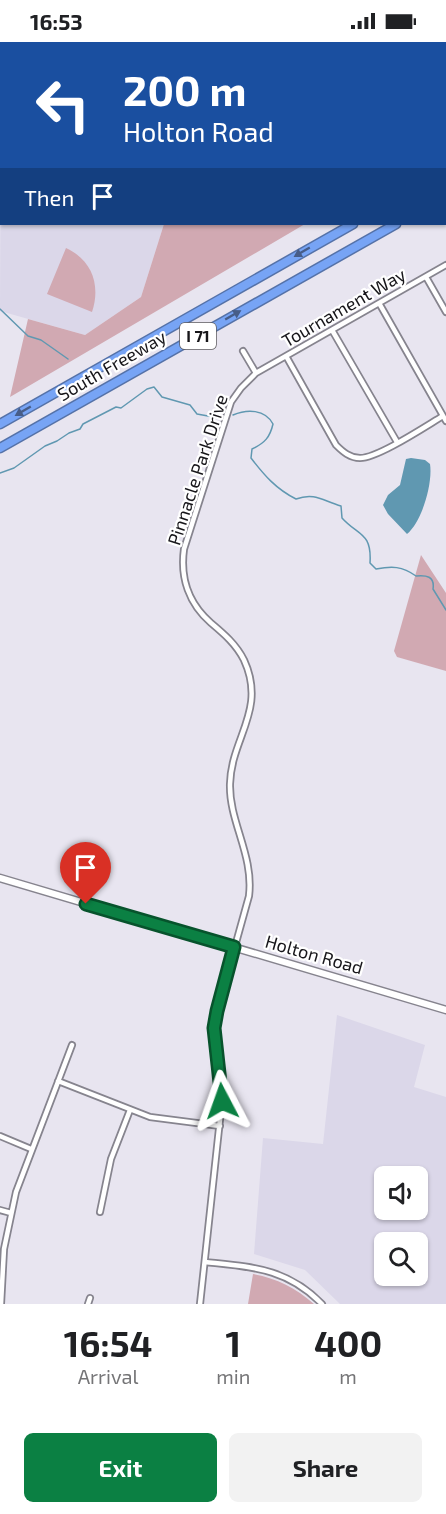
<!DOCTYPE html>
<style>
body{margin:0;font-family:"Exo 2",sans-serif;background:#f2f2f2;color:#202124;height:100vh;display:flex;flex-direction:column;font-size:22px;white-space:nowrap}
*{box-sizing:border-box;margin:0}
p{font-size:20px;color:#757577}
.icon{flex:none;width:33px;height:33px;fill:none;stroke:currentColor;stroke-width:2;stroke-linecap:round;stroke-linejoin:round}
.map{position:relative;height:1262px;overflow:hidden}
.drawer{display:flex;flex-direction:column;background:#fff;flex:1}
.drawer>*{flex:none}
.hud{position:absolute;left:0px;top:0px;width:447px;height:183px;box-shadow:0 2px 4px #0004;background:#1a4fa0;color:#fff;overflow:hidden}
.controls{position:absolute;left:374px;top:1124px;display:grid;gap:12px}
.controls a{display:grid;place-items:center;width:54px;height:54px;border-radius:9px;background:#fff;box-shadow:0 2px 4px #0004;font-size:30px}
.pin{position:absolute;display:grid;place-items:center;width:51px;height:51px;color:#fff;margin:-62px -26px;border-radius:50% 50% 50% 0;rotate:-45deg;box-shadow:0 0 6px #0007}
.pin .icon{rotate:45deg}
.me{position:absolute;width:66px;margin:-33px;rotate:356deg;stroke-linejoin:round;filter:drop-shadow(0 0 4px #0008)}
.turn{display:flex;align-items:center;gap:21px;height:126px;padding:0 24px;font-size:27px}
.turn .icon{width:78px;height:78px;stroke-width:2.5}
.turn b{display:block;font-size:42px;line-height:51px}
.then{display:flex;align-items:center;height:57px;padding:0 24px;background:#0003;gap:12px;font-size:22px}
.eta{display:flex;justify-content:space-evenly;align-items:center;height:102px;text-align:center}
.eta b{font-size:36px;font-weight:700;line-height:42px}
.button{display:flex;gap:12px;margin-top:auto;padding:12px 24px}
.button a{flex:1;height:69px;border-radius:9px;background:#0b8043;color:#fff;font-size:24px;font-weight:700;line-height:69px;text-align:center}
.button a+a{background:#f2f2f2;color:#202124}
.status{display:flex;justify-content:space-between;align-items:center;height:42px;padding:0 30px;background:#fff;direction:ltr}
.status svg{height:16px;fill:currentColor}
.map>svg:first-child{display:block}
.built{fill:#dbd7e9;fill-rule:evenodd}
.green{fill:#d1a9b2}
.water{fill:#6098b1}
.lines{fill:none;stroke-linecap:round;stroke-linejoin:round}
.stream{stroke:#6098b1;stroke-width:1.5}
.minor-casing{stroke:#86848e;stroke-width:8}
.tertiary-casing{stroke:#86848e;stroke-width:9}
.motorway-casing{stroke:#5572a8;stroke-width:11}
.minor{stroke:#fff;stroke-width:4.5}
.tertiary{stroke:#fff;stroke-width:6}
.motorway{stroke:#77a4f5;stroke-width:8}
.oneway{fill:#475d88}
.route-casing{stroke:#07532c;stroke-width:15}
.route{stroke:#0b8043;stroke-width:10}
.labels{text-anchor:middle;stroke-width:4.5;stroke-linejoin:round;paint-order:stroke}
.shield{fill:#fff;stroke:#5d5c5f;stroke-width:1.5}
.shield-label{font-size:16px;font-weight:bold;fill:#17161a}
.street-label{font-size:18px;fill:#17161a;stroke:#fff}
</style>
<div class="status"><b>16:53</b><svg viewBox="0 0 49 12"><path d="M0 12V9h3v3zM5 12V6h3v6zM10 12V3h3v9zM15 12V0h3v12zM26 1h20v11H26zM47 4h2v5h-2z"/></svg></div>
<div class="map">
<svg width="446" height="1262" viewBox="0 0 446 1262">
<rect width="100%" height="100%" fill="#e8e5f0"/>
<path class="built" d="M7,0H330L7,1Z
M1,21L2,182H164L141,255L85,293L0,269Z
M337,973L425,1003L414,1045L446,1055V1262H340L305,1228L254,1212L263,1096L323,1102ZM384,1134H417V1167H384ZM384,1200H417V1233H384Z"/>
<path class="green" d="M164,182H305L10,355L28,277L85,293L141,255Z
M66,206C92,218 101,243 92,270L47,252Z
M421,513L446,551V629L397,615L394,609Z
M253,1232C276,1236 296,1246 314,1262H248Z"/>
<path class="water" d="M411,416L425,418L430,422C433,441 422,480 407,492L388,472L383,463L388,453L400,443L406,417Z"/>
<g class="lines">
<path class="stream" d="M0,267L28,294L41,298L68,317
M233,373C247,367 265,367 273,382C270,395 265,401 252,407L251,416C264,433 276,447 296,457C315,450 323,459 341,464L342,476C358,494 372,490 370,521L376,527C392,524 402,524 416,534C426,533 435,534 433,547L446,568
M0,431L14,426L45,404L57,399L69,391L80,387L83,382L116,365L121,366L147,347L154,345L162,355L190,363L197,372L219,376"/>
<g class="minor-casing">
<path id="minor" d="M426,235L446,270
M379,261L446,379
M332,288L397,400
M243,309L256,331
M286,314L336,403C343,410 350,416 360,416C378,416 426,384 443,374
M58,1039L150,1075L220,1084
M0,1094L31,1107
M0,1168L11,1171
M100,1170L111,1117L130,1068
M205,1220C252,1225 287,1226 322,1262
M1,1262L4,1207L16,1150L72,1003
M88,1262L90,1256
M200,1262L222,1059L215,1003L217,969L249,854C254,813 229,780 230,742C231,696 267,668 244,618C236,602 224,592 211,581C189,562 180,536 184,507L231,360L241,346L256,331L446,223"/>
</g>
<g class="tertiary-casing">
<path id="tertiary" d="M0,836L446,968"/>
</g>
<g class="motorway-casing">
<path id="motorway" d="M0,382L353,182
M0,406L396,182"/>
</g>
<use href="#minor" class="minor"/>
<use href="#tertiary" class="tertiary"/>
<use href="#motorway" class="motorway"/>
</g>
<defs><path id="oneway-solid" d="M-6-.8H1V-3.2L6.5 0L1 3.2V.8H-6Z" transform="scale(1.5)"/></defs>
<g class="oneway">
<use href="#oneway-solid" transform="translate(302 210) rotate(150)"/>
<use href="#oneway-solid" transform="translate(233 273) rotate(-30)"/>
<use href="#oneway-solid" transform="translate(23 369) rotate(150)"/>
</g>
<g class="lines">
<g class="route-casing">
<path id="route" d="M86,862L234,905L217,969L214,986L222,1059"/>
</g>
<use href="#route" class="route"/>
</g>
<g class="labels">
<rect class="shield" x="180" y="281" width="36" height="26" rx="4.5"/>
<g class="shield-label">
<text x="198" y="300">I 71</text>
</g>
<g class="street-label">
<text transform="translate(344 266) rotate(-30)" y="6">Tournament Way</text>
<text transform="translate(112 324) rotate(-30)" y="6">South Freeway</text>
<text transform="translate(198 428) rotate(-72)" y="6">Pinnacle Park Drive</text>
<text transform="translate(314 913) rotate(16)" y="6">Holton Road</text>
</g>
</g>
</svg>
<div class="controls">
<a><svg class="icon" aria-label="sound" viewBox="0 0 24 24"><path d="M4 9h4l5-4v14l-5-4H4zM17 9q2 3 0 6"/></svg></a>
<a><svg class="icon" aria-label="search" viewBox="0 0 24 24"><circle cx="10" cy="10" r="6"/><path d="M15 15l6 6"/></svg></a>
</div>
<div class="pin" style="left:86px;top:862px;background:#d93025"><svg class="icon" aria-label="arrive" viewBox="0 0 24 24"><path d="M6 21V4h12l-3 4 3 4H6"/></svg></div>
<svg class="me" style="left:222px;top:1059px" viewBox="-20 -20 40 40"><path d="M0-17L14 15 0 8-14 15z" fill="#0b8043" stroke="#fff" stroke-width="4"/></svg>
<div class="hud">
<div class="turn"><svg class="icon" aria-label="left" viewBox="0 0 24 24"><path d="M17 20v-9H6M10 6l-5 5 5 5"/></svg><div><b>200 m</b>Holton Road</div></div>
<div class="then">Then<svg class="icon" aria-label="arrive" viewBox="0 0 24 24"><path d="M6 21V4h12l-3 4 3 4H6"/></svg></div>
</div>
</div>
<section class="drawer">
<div class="eta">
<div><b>16:54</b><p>Arrival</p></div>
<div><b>1</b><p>min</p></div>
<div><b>400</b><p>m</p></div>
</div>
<div class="button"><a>Exit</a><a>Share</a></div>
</section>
